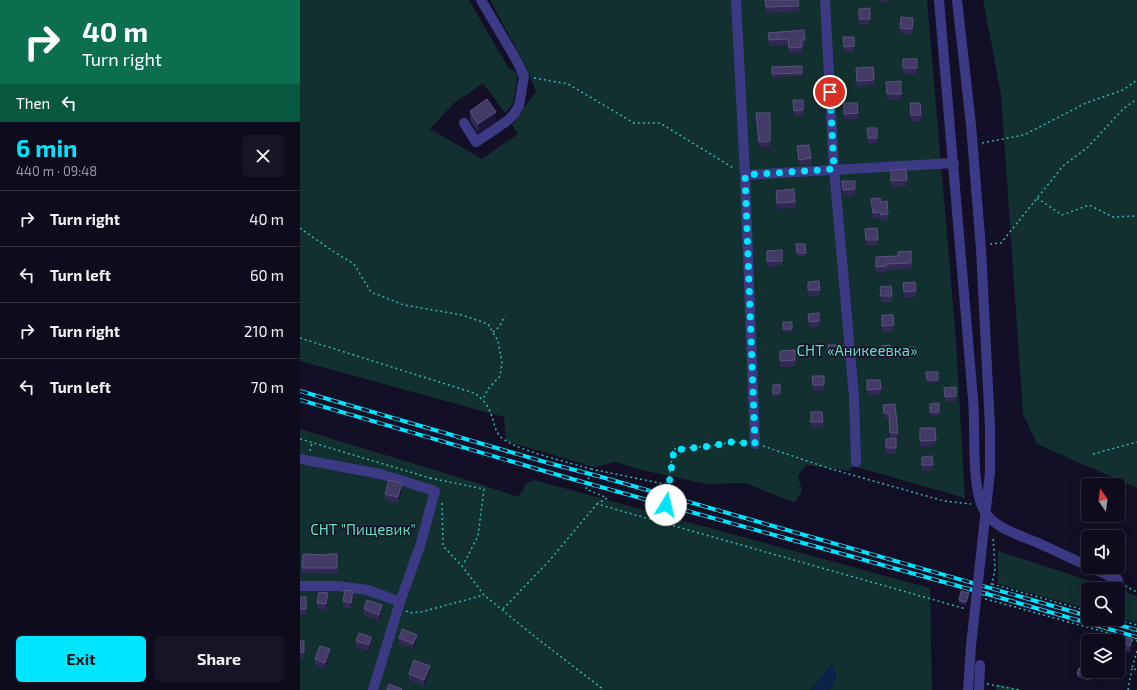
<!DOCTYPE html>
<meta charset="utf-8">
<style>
body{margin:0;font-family:"Exo 2",sans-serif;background:#171425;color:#f1f3f6;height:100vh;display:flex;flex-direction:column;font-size:15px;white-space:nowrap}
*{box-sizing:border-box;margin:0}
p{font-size:13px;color:#9b9ba3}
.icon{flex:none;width:22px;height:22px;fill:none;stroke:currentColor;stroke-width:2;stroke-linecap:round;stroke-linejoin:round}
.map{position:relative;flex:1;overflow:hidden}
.sheet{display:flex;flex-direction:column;background:#0e0b1c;width:300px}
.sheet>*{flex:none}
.top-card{background:#0b6e4f;color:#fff;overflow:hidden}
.needle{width:26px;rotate:346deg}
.fabs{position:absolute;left:781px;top:478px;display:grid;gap:8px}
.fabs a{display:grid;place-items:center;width:44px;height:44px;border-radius:6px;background:#0e0b1c;box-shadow:0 4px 16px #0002,0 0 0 1px #2e2b3b;font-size:20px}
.pin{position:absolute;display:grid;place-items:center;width:34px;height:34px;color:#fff;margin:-17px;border:2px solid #fff;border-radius:50%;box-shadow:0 1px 4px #0007}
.me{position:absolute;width:44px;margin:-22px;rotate:9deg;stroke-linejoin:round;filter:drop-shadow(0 0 3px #0008)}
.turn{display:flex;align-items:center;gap:14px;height:84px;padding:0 16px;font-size:18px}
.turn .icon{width:52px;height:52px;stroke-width:2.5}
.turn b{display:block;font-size:28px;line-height:34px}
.then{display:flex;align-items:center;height:38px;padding:0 16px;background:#0003;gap:8px;font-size:15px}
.round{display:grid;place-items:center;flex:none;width:42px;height:42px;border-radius:6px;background:#171425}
.head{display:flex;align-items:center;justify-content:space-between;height:68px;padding:0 16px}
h1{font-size:24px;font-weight:700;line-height:30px;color:#00e5ff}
.button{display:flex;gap:8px;margin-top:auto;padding:8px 16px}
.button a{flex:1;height:46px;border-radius:6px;background:#00e5ff;color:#111;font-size:16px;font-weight:700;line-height:46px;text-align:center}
.button a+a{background:#171425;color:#f1f3f6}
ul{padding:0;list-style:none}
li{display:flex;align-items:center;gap:12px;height:56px;padding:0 16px;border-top:1px solid #2e2b3b}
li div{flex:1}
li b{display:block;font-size:15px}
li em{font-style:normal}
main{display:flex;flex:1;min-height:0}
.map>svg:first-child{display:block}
.green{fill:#12302f}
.water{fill:#0c2248}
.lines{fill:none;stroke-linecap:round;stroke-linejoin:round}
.path{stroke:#2fb8b0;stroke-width:1.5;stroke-dasharray:2 3;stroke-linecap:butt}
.minor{stroke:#3d3a85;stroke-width:10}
.rail-casing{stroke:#00e5ff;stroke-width:4}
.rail{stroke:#130f26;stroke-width:2.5;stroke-dasharray:8;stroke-linecap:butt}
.minor-bridge{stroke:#3d3a85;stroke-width:10}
.wall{fill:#312854}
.shaded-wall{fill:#1d163a}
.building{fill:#433a66;stroke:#5a527e}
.route{stroke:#00e5ff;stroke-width:7;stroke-dasharray:0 12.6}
.labels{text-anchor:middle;stroke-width:3;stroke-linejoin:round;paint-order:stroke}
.park-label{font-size:15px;fill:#5fe0c0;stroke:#130f26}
</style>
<main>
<section class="sheet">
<div class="top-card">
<div class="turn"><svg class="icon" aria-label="right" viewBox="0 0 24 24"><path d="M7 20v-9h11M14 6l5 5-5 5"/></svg><div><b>40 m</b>Turn right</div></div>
<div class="then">Then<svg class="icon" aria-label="left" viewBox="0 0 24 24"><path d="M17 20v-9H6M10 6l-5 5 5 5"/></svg></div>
</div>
<div class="head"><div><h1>6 min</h1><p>440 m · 09:48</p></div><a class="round"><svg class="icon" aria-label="close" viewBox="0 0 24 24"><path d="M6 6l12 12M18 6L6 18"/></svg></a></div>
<ul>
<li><svg class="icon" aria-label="right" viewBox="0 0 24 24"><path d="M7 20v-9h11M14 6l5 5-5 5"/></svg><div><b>Turn right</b></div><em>40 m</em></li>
<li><svg class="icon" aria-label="left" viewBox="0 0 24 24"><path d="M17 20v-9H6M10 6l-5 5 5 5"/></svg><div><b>Turn left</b></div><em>60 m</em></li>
<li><svg class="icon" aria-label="right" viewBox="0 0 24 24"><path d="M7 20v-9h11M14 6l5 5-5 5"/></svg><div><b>Turn right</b></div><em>210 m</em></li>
<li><svg class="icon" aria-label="left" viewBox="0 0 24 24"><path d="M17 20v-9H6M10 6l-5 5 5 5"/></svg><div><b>Turn left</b></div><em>70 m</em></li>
</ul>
<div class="button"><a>Exit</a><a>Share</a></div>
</section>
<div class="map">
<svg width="837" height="690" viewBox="0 0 837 690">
<rect width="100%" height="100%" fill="#130f26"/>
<path class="green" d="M0,0H169L209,69H212L218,74L213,104L205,113L183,83L153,104L130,129L182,159L218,134L212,125L236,91L224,63L190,0H627L656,340L665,498L553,466L550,471L506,465L498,476L502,490L495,503L445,483L407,484L341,470L316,462L294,467L206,441L204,417L0,361Z
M683,0H837V488L737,444L723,414L701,94Z
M0,429L174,482L218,497L227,483L234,480L630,588L632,690H530L535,681L532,664L511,690H0Z
M698,551L815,589H788V609L698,584Z
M818,590L837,596V623L818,618Z
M697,684L720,690H696Z"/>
<path class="water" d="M532,664C538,675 537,679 530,690H511Z"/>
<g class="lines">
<path class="path" d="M234,78L268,84L334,123H360L435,169
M682,143L724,135L786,103L823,90L837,80
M737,198L762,215L789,205L813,217L837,216
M0,228L31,250L54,264L71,292L104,305L162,315L188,324L198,341L202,363L200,376L188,389L183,399
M690,244L701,243L763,166L788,147L823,109L837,99
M193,332L199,327L205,316
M0,338L174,393C182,398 188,405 191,414C194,421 194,428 199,435C209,449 272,463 291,469L286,489L307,498L297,504
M0,439L130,478L131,480
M463,446L531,469L644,501L671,504
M10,451L12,443
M793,454L837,442
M291,469L369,485
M130,478L184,489L178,536L163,565
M142,503L143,546L162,566L184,595L234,636L304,690
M362,522L367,496L373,449L411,446L431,442L446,443
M692,584L788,611
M825,586L837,592
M687,593L690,584H692L695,569L693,536
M685,599L693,601L812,634
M203,609L249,561L297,504L666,609
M106,611L110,613L121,612L184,595
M815,619L837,625
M831,640L837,641
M837,651L832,668L837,670
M687,684L720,690
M828,690L832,668"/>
<path class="minor" d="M436,0L445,175L455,444
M525,0L534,169L554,397L556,462
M639,0C651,133 662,266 673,399C676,427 670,489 685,512C695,528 719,535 736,542C753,550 771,558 788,566
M657,0L671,125L681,249
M164,123L176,142L207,121L214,114L219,106L224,76L217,61L181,0
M445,175L654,163
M0,459L80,474L135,491L120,546L100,602
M790,567L818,580
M0,586H37L68,590L100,602L73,690
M679,690L680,665"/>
<g class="rail-casing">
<path id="rail" d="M0,391L252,464L298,476L788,616
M0,400L272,479L687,594L837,637
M798,619L837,630"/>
</g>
<use href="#rail" class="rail"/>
<path class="minor-bridge" d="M668,690L671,646L690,472V427L681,249"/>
</g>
<path class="wall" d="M465,0H498L499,12L466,13Z
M579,0H589V2H580Z
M570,8V24L559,25V9Z
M613,24L612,35L600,33V28Z
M504,30L505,46H502V53H489L488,45L469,46L468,33Z
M543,37H554V52H544Z
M603,59H617V74H603Z
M502,66V76L472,77V67Z
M556,68L574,80V85L557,87Z
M601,81V99L587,100L586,82Z
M493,100L503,110V116H494Z
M544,103H557L558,119H544Z
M610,103H620L621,121H611Z
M170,111L196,121L178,133L170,120Z
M456,113H470V147H459L456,119Z
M567,128H577V143L568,144Z
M497,146L511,158V164L499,165Z
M606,169L607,186L591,187V170Z
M542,181H555V195H543Z
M476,191L495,202V208L477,209Z
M571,199L581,202L588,214V220L581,221L580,218L573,219L571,205Z
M565,229L578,240V246H566Z
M496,244H505L506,256H497Z
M482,250V266L467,267V251Z
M611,251V269L586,270V272L576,273V257L598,256Z
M519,281L520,296H508V282Z
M615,282L616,297H604L603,283Z
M580,287L592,296V302H581Z
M519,313V327H509L508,314Z
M582,315H593L594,331L582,332Z
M483,322H492V331L483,332Z
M528,345H537V355H528Z
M590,345L591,355H581V346Z
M606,347H616V357L607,358Z
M495,350V366L480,367V351Z
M626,372H638V382L627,383Z
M512,376H524V391H513Z
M567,380H580L581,395H567Z
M480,384V396L473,397V385Z
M656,387V402H645L644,388Z
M639,403V415H630V404Z
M595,404L598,437L590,438L589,418H584L583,405Z
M511,412H522L523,427L511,428Z
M620,434L636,440V446L620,447Z
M596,438V454H586V439Z
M632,456L633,470L622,471V457Z
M102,489L98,503L85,500V494Z
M37,554V574L2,573V568L28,555Z
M669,596L666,605L659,603V600Z
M0,597H6V614L0,615Z
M53,597L51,609L43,607V601Z
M28,599L26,610L17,609V603Z
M64,609L82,611L79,621L64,615Z
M812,633L832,645L830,652L818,648V641H810Z
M99,638L117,640L113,649L99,644Z
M0,641H4V658H0Z
M56,641L71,643L69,651L56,647Z
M30,655L25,669L15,665V659Z
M130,671L124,686L109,680V674Z
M777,674H792L790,681L777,677Z"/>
<path class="shaded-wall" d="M196,112V121L178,133V124Z
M102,483V489L98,503V497Z
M53,591V597L51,609V603Z
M28,593V599L26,610V604Z
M669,593V596L666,605V602Z
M82,605V611L79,621V615Z
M117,635V640L113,649V644Z
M71,637V643L69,651V645Z
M832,639V645L830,652V646Z
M30,649V655L25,669V663Z
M130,666V671L124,686V680Z"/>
<path class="building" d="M465,0H498L499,6L466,7Z
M570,8V19H559V9Z
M601,17L613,18L612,29L600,28Z
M504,30L505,40H501L502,47L489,48L488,39L469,40L468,33Z
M543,37H554V46L544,47Z
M603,59H617V68H603Z
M502,66V73L472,74V67Z
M573,67L574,80L557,81L556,68Z
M601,81V94H587L586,82Z
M187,99L196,112L178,124L170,111Z
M493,100H503V110L494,111Z
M544,103H557L558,113L544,114Z
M610,103H620L621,115H611Z
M456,113H470V141L459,142Z
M567,128H577V138H568Z
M509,145L511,158L499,160L497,146Z
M606,169L607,180L591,181V170Z
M542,181H555V189L543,190Z
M494,189L495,202L477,203L476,191Z
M580,198L581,202L587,201L588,214L581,215L580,212L573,213L571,199Z
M577,228L578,240H566L565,229Z
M496,244H505L506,253H497Z
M482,250V261H467V251Z
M611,251V263L586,264V266L576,267V257L598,256V252Z
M519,281L520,290H508V282Z
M615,282L616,291L604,292L603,283Z
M591,286L592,296H581L580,287Z
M519,313V321L509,322L508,314Z
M582,315H593L594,325L582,326Z
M483,322H492V329H483Z
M528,345H537V352H528Z
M590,345L591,352L581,353V346Z
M606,347H616V355H607Z
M495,350V360L480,361V351Z
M626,372H638V380H627Z
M512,376H524V385H513Z
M567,380H580L581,389L567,390Z
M480,384V393L473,394V385Z
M656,387V396L645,397L644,388Z
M639,403V412H630V404Z
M595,404L598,433H590L589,413H584L583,405Z
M511,412H522L523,422H511Z
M620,428H635L636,440L620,441Z
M596,438V448H586V439Z
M632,456L633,465H622V457Z
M89,480L102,483L98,497L85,494Z
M3,554L28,555V554H37V568H2Z
M45,590L53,591L51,603L43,601Z
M661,591L669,593L666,602L659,600Z
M19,592L28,593L26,604L17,603Z
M0,597H6V609H0Z
M67,600L82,605L79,615L64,609Z
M102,629L117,635L113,644L99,638Z
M59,633L71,637L69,645L56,641Z
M812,633L832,639L830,646L818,643V641H812L810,640Z
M0,641H4V652H0Z
M20,646L30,649L25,663L15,659Z
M114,660L130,666L124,680L109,674Z
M779,668L788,670V671H792L790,678L777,674Z
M89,684L102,689L101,690H87Z"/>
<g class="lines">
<path class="route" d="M366,505L374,450L411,446L431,442L455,444L445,175L534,169L530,92"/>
</g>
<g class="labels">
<g class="park-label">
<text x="557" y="356">СНТ «Аникеевка»</text>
<text x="63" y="535">СНТ "Пищевик"</text>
</g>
</g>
</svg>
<div class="fabs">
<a><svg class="needle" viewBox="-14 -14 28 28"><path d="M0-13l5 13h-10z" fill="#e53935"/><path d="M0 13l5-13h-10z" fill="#9b9ba3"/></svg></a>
<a><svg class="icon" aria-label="sound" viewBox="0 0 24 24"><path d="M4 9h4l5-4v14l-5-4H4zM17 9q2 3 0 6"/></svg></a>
<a><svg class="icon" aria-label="search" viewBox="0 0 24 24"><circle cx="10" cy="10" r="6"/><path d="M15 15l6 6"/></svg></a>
<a><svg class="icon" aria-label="layers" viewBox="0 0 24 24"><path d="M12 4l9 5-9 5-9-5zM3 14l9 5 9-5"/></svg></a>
</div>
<div class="pin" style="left:530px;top:92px;background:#d93025"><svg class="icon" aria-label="arrive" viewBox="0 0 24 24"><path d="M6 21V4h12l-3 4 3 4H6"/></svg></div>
<svg class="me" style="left:366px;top:505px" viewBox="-20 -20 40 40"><circle r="19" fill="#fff"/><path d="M0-13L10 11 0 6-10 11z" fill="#00e5ff"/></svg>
</div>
</main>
